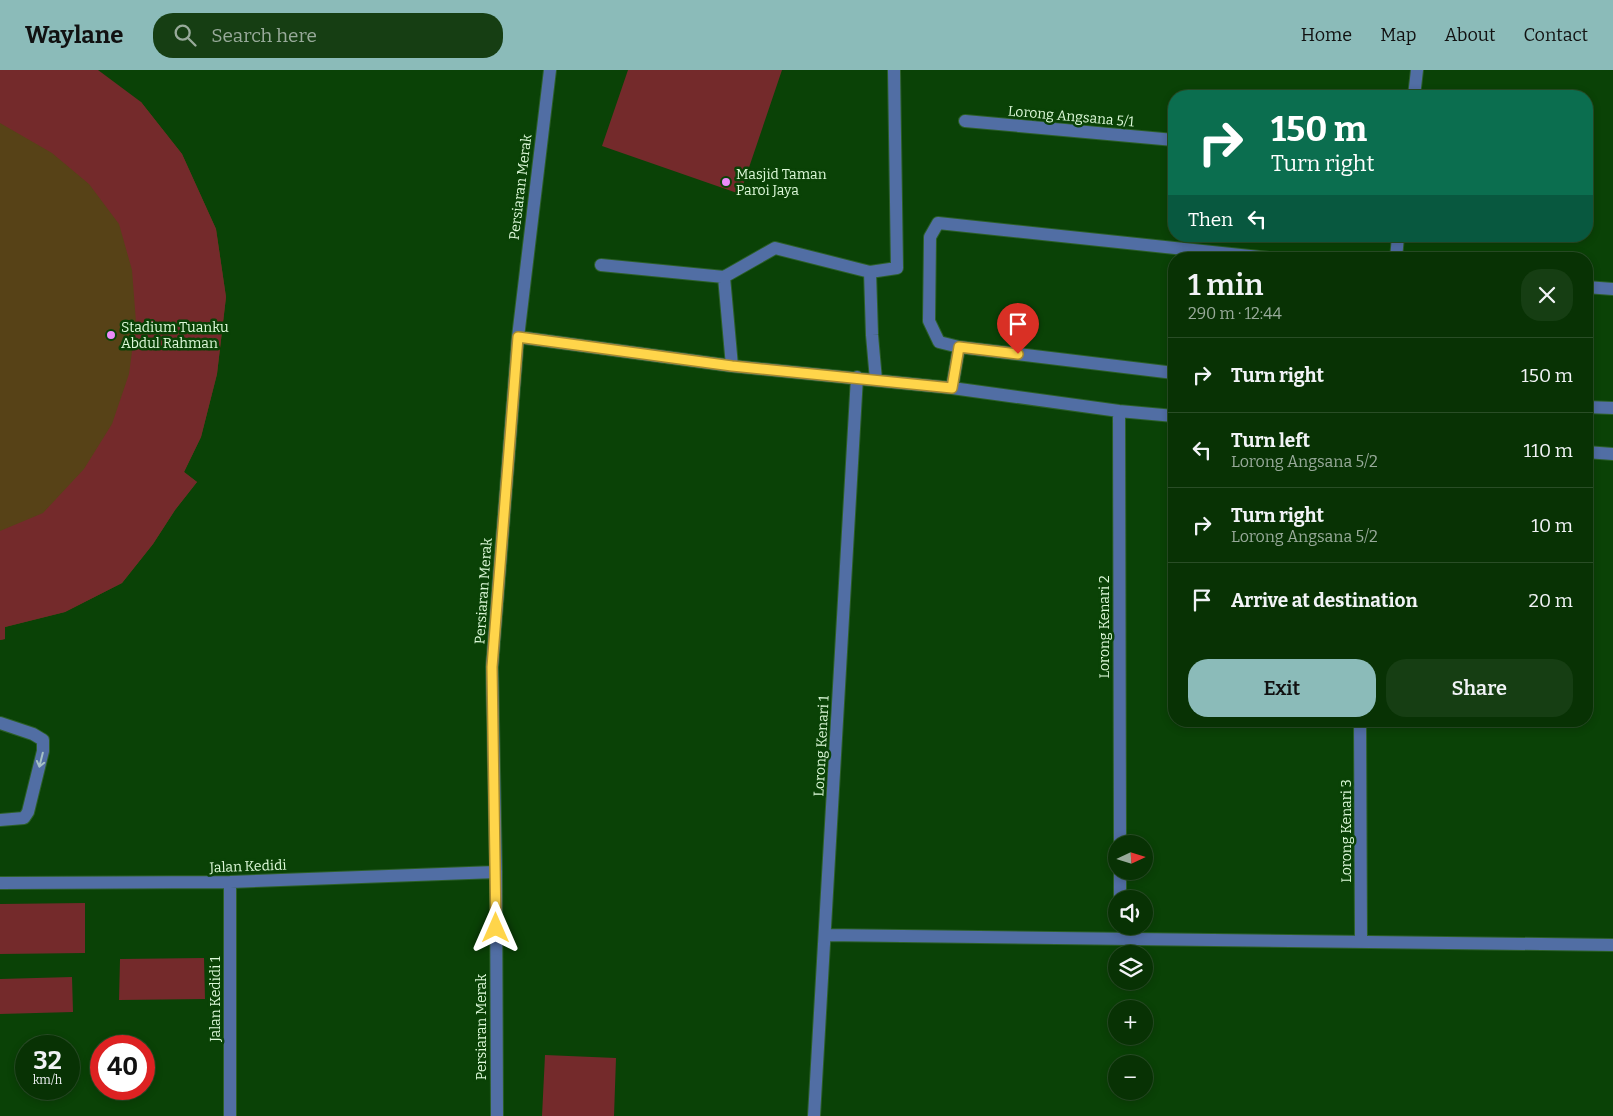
<!DOCTYPE html>
<meta charset="utf-8">
<style>
body{margin:0;font-family:Bitter,serif;background:#163e13;color:#f1f3f6;height:100vh;display:flex;flex-direction:column;font-size:19px;white-space:nowrap}
*{box-sizing:border-box;margin:0}
p{font-size:16px;color:#98aa9a}
.icon{flex:none;width:28px;height:28px;fill:none;stroke:currentColor;stroke-width:2;stroke-linecap:round;stroke-linejoin:round}
.map{position:relative;flex:1;overflow:hidden}
.side{position:absolute;left:1168px;top:182px;width:425px;height:475px;display:flex;flex-direction:column;background:#083204;border-radius:20px;box-shadow:0 2px 8px #0003,0 0 0 1px #294d26}
.side>*{flex:none}
.top-card{position:absolute;left:1168px;top:20px;width:425px;height:152px;border-radius:20px;box-shadow:0 2px 8px #0003,0 0 0 1px #294d26;background:#0b6e4f;color:#fff;overflow:hidden}
.needle{width:32px;rotate:86deg}
.fabs{position:absolute;left:1108px;top:765px;display:grid;gap:10px}
.fabs a{display:grid;place-items:center;width:45px;height:45px;border-radius:50%;background:#083204;box-shadow:0 2px 8px #0003,0 0 0 1px #294d26;font-size:25px}
.speed{position:absolute;left:15px;top:965px;display:flex;gap:10px;font-size:25px;font-weight:700;text-align:center}
.speed>*{display:grid;place-content:center;width:65px;height:65px;border-radius:50%;background:#083204;box-shadow:0 2px 8px #0003,0 0 0 1px #294d26;line-height:1}
.speed small{font-size:12px;font-weight:400}
.speed .limit{border:8px solid #d22;background:#fff;color:#111}
.pin{position:absolute;display:grid;place-items:center;width:42px;height:42px;color:#fff;margin:-51px -21px;border-radius:50% 50% 50% 0;rotate:-45deg;box-shadow:0 0 5px #0007}
.pin .icon{rotate:45deg}
.me{position:absolute;width:55px;margin:-28px;rotate:0deg;stroke-linejoin:round;filter:drop-shadow(0 0 4px #0008)}
.turn{display:flex;align-items:center;gap:18px;height:105px;padding:0 20px;font-size:22px}
.turn .icon{width:65px;height:65px;stroke-width:2.5}
.turn b{display:block;font-size:35px;line-height:42px}
.then{display:flex;align-items:center;height:48px;padding:0 20px;background:#0003;gap:10px;font-size:19px}
.round{display:grid;place-items:center;flex:none;width:52px;height:52px;border-radius:20px;background:#163e13}
.headline{display:flex;align-items:center;justify-content:space-between;height:85px;padding:0 20px}
h1{font-size:30px;font-weight:600;line-height:38px}
.button{display:flex;gap:10px;margin-top:auto;padding:10px 20px}
.button a{flex:1;height:58px;border-radius:20px;background:#8bbbb9;color:#111;font-size:20px;font-weight:600;line-height:58px;text-align:center}
.button a+a{background:#163e13;color:#f1f3f6}
ul{padding:0;list-style:none}
li{display:flex;align-items:center;gap:15px;height:75px;padding:0 20px;border-top:1px solid #294d26}
li div{flex:1}
li b{display:block;font-size:19px}
li em{font-style:normal}
header{display:flex;align-items:center;gap:30px;box-sizing:border-box;height:70px;padding:0 25px;background:#8bbbb9;color:#111}
header strong{font-size:24px}
nav{display:flex;gap:28px;margin-inline-start:auto;font-size:18px}
.search{width:350px;height:45px;background:#163e13;display:flex;align-items:center;gap:12px;box-sizing:border-box;padding:0 18px;border-radius:20px;color:#98aa9a;font-size:19px}
.map>svg:first-child{display:block}
.green{fill:#574217}
.building{fill:#742a2b}
.lines{fill:none;stroke-linecap:round;stroke-linejoin:round}
.minor-casing{stroke:#2c5f28;stroke-width:14}
.minor{stroke:#516ea4;stroke-width:12}
.oneway{stroke:#a5c1c4}
.route-casing{stroke:#a68a30;stroke-width:12}
.route{stroke:#ffd54a;stroke-width:9}
.poi-dot{fill:#ec8cfb;stroke:#0a4206;stroke-width:2}
.labels{text-anchor:middle;stroke-width:5;stroke-linejoin:round;paint-order:stroke}
.street-label{font-size:14px;fill:#ddf9d9;stroke:#0a4206}
.poi-label{font-size:14px;fill:#ddf9d9;stroke:#0a4206;text-anchor:start}
</style>
<header>
<strong>Waylane</strong>
<div class="search"><svg class="icon" aria-label="search" viewBox="0 0 24 24"><circle cx="10" cy="10" r="6"/><path d="M15 15l6 6"/></svg>Search here</div>
<nav><a>Home</a><a>Map</a><a>About</a><a>Contact</a></nav>
</header>
<div class="map">
<svg width="1613" height="1046" viewBox="0 0 1613 1046">
<rect width="100%" height="100%" fill="#0a4206"/>
<path class="green" d="M0,0L141,32L182,84L216,159L226,227L217,304L201,367L184,402L197,412L175,440L153,474L122,513L65,542L5,557V569L0,570Z"/>
<path class="building" d="M0,0H98L141,32L182,84L216,159L226,227L217,304L201,367L184,402L197,412L175,440L153,474L122,513L65,542L5,557V569L0,570V461L43,443L84,399L112,354L129,304L136,252L132,200L119,154L89,114L52,83L0,53Z
M628,0H782L740,124L602,76Z
M85,833V883L0,884V834Z
M204,888L205,929L119,930L120,889Z
M72,907L73,942L0,944V909Z
M545,985L616,988L614,1046H542Z"/>
<g class="lines">
<g class="minor-casing">
<path id="minor" d="M1414,26L1417,0
M965,51L1174,70
M1396,189L1398,166
M601,195L724,207L732,296
M724,207L775,178L870,202
M1586,217L1613,219
M518,267L732,296L952,318L1119,341L1174,346
M959,277L939,272L929,251L930,167L938,153L1279,189
M876,310L872,265L870,202L897,198L894,0
M952,318L959,277L1174,303
M1586,337L1613,338
M1119,341L1120,774
M1586,382L1613,384
M1360,651L1361,871
M0,653L33,664L43,670V681L28,742L24,748L0,750
M1120,801V829
M230,812V1046
M0,813L230,812L496,802
M825,865L1613,875
M497,1046L496,802L492,597L518,267L550,0
M814,1046L857,307"/>
</g>
<use href="#minor" class="minor"/>
</g>
<defs><path id="oneway-shaft" d="M-6 0H5M1.5-3L5.5 0L1.5 3" fill="none" stroke-width="1.6" stroke-linecap="round" stroke-linejoin="round" transform="scale(1.25)"/></defs>
<use class="oneway" href="#oneway-shaft" transform="translate(41 690) rotate(104)"/>
<g class="lines">
<g class="route-casing">
<path id="route" d="M496,858L492,597L518,267L732,296L952,318L959,277L1018,284"/>
</g>
<use href="#route" class="route"/>
</g>
<g class="poi-dot">
<circle cx="726" cy="112" r="5"/>
<circle cx="111" cy="265" r="5"/>
</g>
<g class="labels">
<g class="street-label">
<text transform="translate(1071 46) rotate(5)" y="5">Lorong Angsana 5/1</text>
<text transform="translate(520 117) rotate(-83)" y="5">Persiaran Merak</text>
<text transform="translate(483 521) rotate(-86)" y="5">Persiaran Merak</text>
<text transform="translate(1104 557) rotate(-90)" y="5">Lorong Kenari 2</text>
<text transform="translate(821 676) rotate(-87)" y="5">Lorong Kenari 1</text>
<text transform="translate(1346 761) rotate(-90)" y="5">Lorong Kenari 3</text>
<text transform="translate(248 796) rotate(-2)" y="5">Jalan Kedidi</text>
<text transform="translate(215 929) rotate(-90)" y="5">Jalan Kedidi 1</text>
<text transform="translate(481 957) rotate(-90)" y="5">Persiaran Merak</text>
</g>
<g class="poi-label">
<text x="736" y="109">Masjid Taman<tspan x="736" dy="16">Paroi Jaya</tspan></text>
<text x="121" y="262">Stadium Tuanku<tspan x="121" dy="16">Abdul Rahman</tspan></text>
</g>
</g>
</svg>
<div class="fabs">
<a><svg class="needle" viewBox="-14 -14 28 28"><path d="M0-13l5 13h-10z" fill="#e53935"/><path d="M0 13l5-13h-10z" fill="#98aa9a"/></svg></a>
<a><svg class="icon" aria-label="sound" viewBox="0 0 24 24"><path d="M4 9h4l5-4v14l-5-4H4zM17 9q2 3 0 6"/></svg></a>
<a><svg class="icon" aria-label="layers" viewBox="0 0 24 24"><path d="M12 4l9 5-9 5-9-5zM3 14l9 5 9-5"/></svg></a>
<a>+</a>
<a>−</a>
</div>
<div class="speed"><div>32<small>km/h</small></div><div class="limit">40</div></div>
<div class="pin" style="left:1018px;top:284px;background:#d93025"><svg class="icon" aria-label="arrive" viewBox="0 0 24 24"><path d="M6 21V4h12l-3 4 3 4H6"/></svg></div>
<svg class="me" style="left:496px;top:858px" viewBox="-20 -20 40 40"><path d="M0-17L14 15 0 8-14 15z" fill="#ffd54a" stroke="#fff" stroke-width="4"/></svg>
<div class="top-card">
<div class="turn"><svg class="icon" aria-label="right" viewBox="0 0 24 24"><path d="M7 20v-9h11M14 6l5 5-5 5"/></svg><div><b>150 m</b>Turn right</div></div>
<div class="then">Then<svg class="icon" aria-label="left" viewBox="0 0 24 24"><path d="M17 20v-9H6M10 6l-5 5 5 5"/></svg></div>
</div>
<section class="side">
<div class="headline"><div><h1>1 min</h1><p>290 m · 12:44</p></div><a class="round"><svg class="icon" aria-label="close" viewBox="0 0 24 24"><path d="M6 6l12 12M18 6L6 18"/></svg></a></div>
<ul>
<li><svg class="icon" aria-label="right" viewBox="0 0 24 24"><path d="M7 20v-9h11M14 6l5 5-5 5"/></svg><div><b>Turn right</b></div><em>150 m</em></li>
<li><svg class="icon" aria-label="left" viewBox="0 0 24 24"><path d="M17 20v-9H6M10 6l-5 5 5 5"/></svg><div><b>Turn left</b><p>Lorong Angsana 5/2</p></div><em>110 m</em></li>
<li><svg class="icon" aria-label="right" viewBox="0 0 24 24"><path d="M7 20v-9h11M14 6l5 5-5 5"/></svg><div><b>Turn right</b><p>Lorong Angsana 5/2</p></div><em>10 m</em></li>
<li><svg class="icon" aria-label="arrive" viewBox="0 0 24 24"><path d="M6 21V4h12l-3 4 3 4H6"/></svg><div><b>Arrive at destination</b></div><em>20 m</em></li>
</ul>
<div class="button"><a>Exit</a><a>Share</a></div>
</section>
</div>
